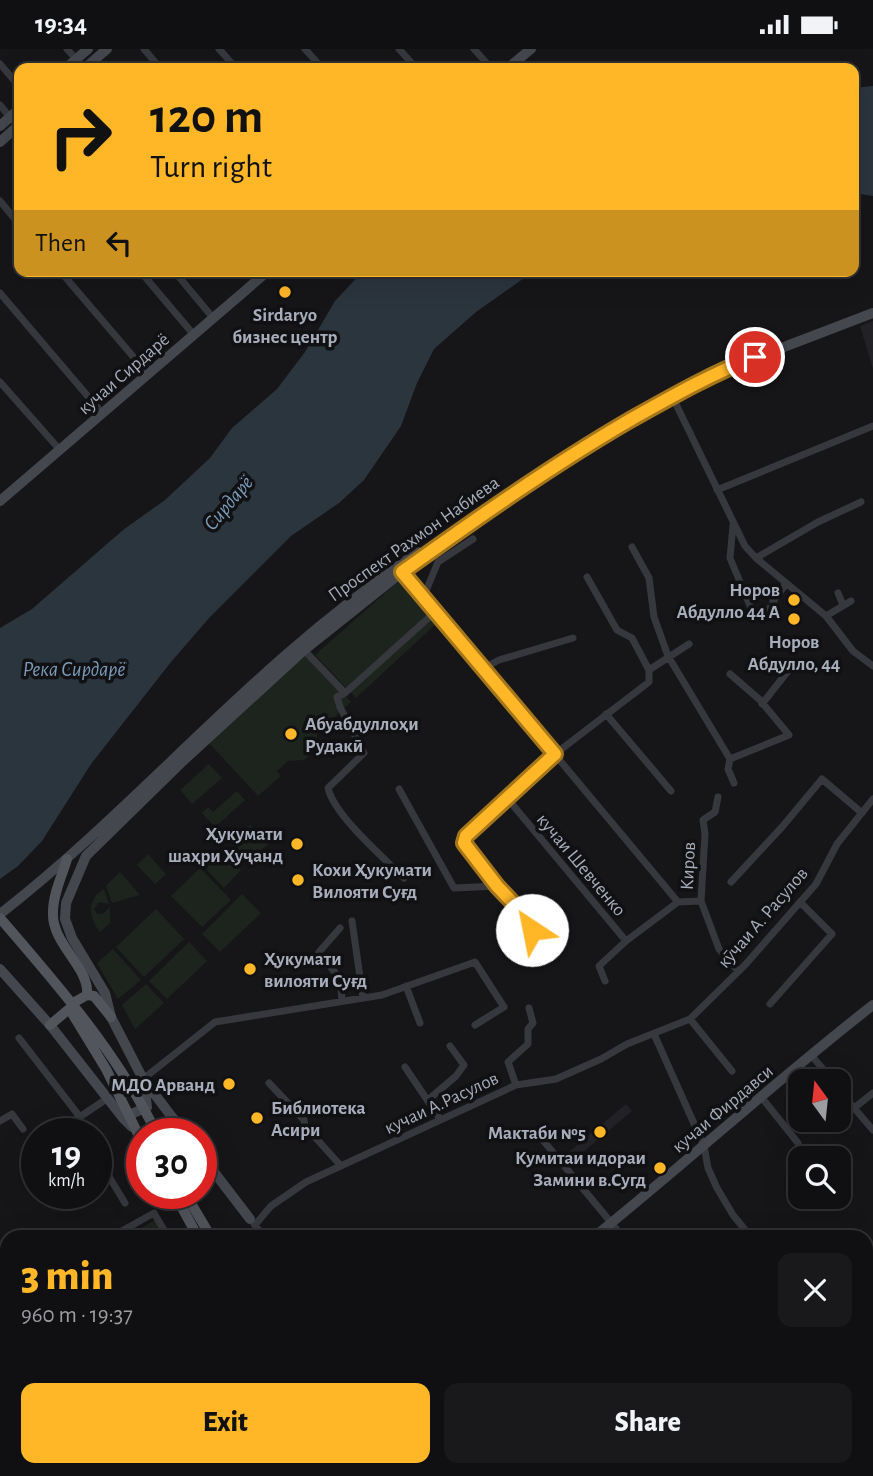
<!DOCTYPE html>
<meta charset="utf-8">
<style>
body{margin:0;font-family:"Alegreya Sans",sans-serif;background:#19191c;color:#f1f3f6;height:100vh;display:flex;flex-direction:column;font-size:26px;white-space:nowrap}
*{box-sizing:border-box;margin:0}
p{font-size:23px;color:#9c9da0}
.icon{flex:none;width:38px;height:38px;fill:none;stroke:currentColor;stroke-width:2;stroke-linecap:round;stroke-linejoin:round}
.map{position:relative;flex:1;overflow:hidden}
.sheet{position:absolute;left:0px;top:1181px;width:873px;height:247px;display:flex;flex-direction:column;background:#101013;border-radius:21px 21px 0 0;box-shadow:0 7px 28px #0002,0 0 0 2px #303033}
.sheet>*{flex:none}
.top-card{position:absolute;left:14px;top:14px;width:845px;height:214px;border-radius:14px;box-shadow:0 7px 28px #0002,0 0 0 2px #303033;background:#ffb728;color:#111;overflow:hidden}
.needle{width:46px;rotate:345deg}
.buttons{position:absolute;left:788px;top:1020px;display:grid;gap:14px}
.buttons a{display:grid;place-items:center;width:63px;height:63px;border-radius:14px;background:#101013;box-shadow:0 7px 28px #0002,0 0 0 2px #303033;font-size:35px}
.speed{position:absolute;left:21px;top:1069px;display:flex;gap:14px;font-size:35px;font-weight:700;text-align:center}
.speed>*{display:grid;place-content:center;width:91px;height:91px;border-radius:50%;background:#101013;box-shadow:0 7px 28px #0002,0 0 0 2px #303033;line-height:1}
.speed small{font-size:18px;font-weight:400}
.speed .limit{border:10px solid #d22;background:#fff;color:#111}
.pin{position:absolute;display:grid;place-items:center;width:60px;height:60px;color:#fff;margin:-30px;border:4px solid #fff;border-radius:50%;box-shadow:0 2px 7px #0007}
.me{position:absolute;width:77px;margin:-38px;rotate:326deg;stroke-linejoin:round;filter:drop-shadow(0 0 5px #0008)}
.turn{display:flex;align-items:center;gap:24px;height:147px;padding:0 21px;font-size:32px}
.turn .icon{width:91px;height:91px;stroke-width:2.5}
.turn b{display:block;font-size:49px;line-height:60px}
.then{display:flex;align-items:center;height:66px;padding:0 21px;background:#0003;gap:14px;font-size:26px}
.round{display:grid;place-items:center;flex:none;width:74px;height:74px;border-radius:14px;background:#19191c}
.summary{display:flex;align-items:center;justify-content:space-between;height:119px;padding:0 21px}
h1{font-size:42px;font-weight:800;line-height:52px;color:#ffb728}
.action{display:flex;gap:14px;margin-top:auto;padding:14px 21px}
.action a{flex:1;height:80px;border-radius:14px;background:#ffb728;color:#111;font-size:28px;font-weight:800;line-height:80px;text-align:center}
.action a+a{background:#19191c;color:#f1f3f6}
.status{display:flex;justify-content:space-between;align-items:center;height:49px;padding:0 35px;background:#101013;direction:ltr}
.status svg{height:19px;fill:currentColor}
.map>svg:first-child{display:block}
.built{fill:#222226}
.green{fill:#1c241d}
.water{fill:#2b353e}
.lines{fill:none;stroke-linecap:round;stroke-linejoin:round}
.street{stroke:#37383e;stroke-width:7}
.secondary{stroke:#45474e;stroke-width:10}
.primary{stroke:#53555d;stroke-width:10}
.route-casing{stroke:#a6771a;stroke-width:18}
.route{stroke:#ffb728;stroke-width:12}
.poi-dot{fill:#ffb728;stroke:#111114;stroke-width:2.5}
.labels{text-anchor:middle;stroke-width:7;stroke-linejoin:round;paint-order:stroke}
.poi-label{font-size:19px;font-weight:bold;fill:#a7adba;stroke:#111114;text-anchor:end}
.street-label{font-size:19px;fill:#a7adba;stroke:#111114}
.water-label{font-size:21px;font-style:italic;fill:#7b9bb8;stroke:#111114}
</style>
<div class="status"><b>19:34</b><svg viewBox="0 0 49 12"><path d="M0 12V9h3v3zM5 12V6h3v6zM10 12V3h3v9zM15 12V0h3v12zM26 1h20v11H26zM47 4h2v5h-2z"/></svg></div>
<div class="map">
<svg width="873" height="1427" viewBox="0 0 873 1427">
<rect width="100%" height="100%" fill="#161619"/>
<path class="built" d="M873,272V320L860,277Z
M626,1055L632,1062L575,1110L569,1103Z"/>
<path class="green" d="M401,530L438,573L356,649L315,606Z
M305,604L351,653L317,685L316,700L304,711L288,712L277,722L281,727L258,747L209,694Z
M209,715L222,729L192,755L180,741Z
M237,742L245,751L215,778L202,764L208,758L213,763Z
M250,776L268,795L250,812L231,793Z
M223,801L241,821L224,839L205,819Z
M148,805L166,825L155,835L137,816Z
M200,819L231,851L202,878L171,847Z
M120,823L140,846L112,854L106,837Z
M104,840L109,855L99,853L94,860L97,865H103L110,858V874L100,883C89,869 86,850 104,840Z
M242,845L261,864L220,903L202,885Z
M156,860L184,890L144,928L116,898Z
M189,893L207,912L167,950L149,932Z
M113,900L141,931L118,950L97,914Z
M146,935L164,954L135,980L122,956Z
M155,1171L165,1188H126Z"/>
<path class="water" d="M873,37V147L854,144V39Z
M363,222H534L476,263L434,300L417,334L401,377L364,431L339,454L291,487L210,568L171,613L91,715L42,792L18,817L0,830V579L32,560L123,481L165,451L210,409L232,379L277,340L305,303L335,252Z"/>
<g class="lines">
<path class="street" d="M67,0L76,10
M144,0L160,19
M219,0L236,19
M305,0L322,19
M399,0L416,19
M474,0L491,19
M0,15L19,37
M0,56L12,71
M0,152L19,175
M60,222L148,325
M140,222L194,286
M174,222L214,270
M0,244L103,365
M0,333L60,401
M672,347L745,497L756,509L826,567L853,602L873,617
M717,441L873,377
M733,476L730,509L751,559L759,562L776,558L773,552L786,535
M632,498L649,529L654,568L668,607L730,710L789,686L760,651L730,625
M756,509L818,473L861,453
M400,520L678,853L701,852L719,900L738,922
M587,528L617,581L632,589L649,621L689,595
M838,544L843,556
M423,549L438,513L473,490
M826,567L851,552
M304,601L345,644
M482,620L499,611L573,589
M762,655L788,622
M606,665L671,742
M730,710L728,720L734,734
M399,740L454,839L497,837
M507,749L626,892L599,917L605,932
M404,829C383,808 334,766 328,739L364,704L340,658L337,648L345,644L435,563
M731,833L782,778L822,730L862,764
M701,852L705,785L703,771L715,763L718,748
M352,872L363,949
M340,879L319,903L340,930L342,951
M532,882L531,873L497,837L464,794L466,787L555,705L649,633V621
M626,892L678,853
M406,937L420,974
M770,955L832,885L800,853
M690,970L732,1022
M654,985L704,1097L708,1119L717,1139L733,1166L751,1188
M19,989L80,1068
M811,1006L833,1032
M405,1018L440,1070
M143,1030L215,973L382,946L475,913L504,958L475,976
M269,1034L304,1071L305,1077L341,1117
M516,1036L508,1013L528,995V980L533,974L529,959
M838,1039L854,1059L873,1044
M762,1049L798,1094
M428,1051L456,1027L464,1016L450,997
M854,1059L873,1081
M0,1072L12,1065L23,1080
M537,1084L623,1188
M84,1085L75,1071L108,1049
M96,1106L125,1154
M254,1175L264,1188
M255,1176L271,1157L306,1133L516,1036L556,1030L601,1010L627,995L690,970L745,916L816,835L837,795L873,750
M111,1188L154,1164L168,1188
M866,1319L873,1326
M665,1421L670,1427
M784,1421L790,1427
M684,1427L691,1421
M714,1427L723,1421"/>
<path class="secondary" d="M66,19L88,0
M85,19L107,0
M508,19L531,0
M0,77L19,60
M0,93L19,76
M0,452L268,222
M0,865C103,785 190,689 288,604C329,568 373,534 418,503
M0,920L50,976L123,1069L132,1078
M129,1066L147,1058L144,1034
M185,1085L143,1030L111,968L105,944L72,889L65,870L66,854L86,807L183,712L304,601L402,523L504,451L607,385L699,333L734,317L873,264
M201,1106L250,1170
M594,1188C688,1112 778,1030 873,956
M0,1330H7
M67,1421L69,1427
M466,1421L471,1427
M309,1427L317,1421"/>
<path class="primary" d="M67,810C62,827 53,845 53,863C51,895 90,918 87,946
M0,869C58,936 118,1005 157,1085
M73,954L87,946L94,947L111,968
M73,966L106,1020L142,1093
M50,976L69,960
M174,1144L198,1188
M185,1144L211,1188
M866,1224L873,1219
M376,1421L382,1427
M393,1421L399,1427
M603,1427L610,1421
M615,1427L622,1421"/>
</g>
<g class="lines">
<g class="route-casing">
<path id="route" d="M532,881L531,873L497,837L464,794L466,787L555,705L402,523C476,470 551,417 630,371C671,348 711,325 755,308"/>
</g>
<use href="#route" class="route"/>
</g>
<g class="poi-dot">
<circle cx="285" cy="243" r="7"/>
<circle cx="794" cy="551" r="7"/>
<circle cx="794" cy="570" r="7"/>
<circle cx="291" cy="685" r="7"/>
<circle cx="297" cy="795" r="7"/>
<circle cx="298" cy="831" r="7"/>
<circle cx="250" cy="920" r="7"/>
<circle cx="229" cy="1035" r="7"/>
<circle cx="257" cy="1069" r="7"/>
<circle cx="600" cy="1083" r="7"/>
<circle cx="660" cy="1119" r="7"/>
</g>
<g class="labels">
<g class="poi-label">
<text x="285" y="272" text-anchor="middle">Sirdaryo<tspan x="285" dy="22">бизнес центр</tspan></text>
<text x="780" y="547">Норов<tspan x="780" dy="22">Абдулло 44 А</tspan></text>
<text x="794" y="599" text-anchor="middle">Норов<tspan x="794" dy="22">Абдулло, 44</tspan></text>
<text x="305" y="681" text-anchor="start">Абуабдуллоҳи<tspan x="305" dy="22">Рудакӣ</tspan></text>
<text x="283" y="791">Ҳукумати<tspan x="283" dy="22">шаҳри Хуҷанд</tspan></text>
<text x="312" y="827" text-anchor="start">Кохи Ҳукумати<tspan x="312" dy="22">Вилояти Суғд</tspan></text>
<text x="264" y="916" text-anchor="start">Ҳукумати<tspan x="264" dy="22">вилояти Суғд</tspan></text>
<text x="215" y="1042">МДО Арванд</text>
<text x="271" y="1065" text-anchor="start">Библиотека<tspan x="271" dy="22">Асири</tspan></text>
<text x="586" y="1090">Мактаби №5</text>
<text x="646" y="1115">Кумитаи идораи<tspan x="646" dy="22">Замини в.Сугд</tspan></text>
</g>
<g class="street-label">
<text transform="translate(123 324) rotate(-41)" y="7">кучаи Сирдарё</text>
<text transform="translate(413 489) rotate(-35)" y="7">Проспект Рахмон Набиева</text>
<text transform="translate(582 815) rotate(50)" y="7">кучаи Шевченко</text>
<text transform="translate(687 817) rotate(-87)" y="7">Киров</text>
<text transform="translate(762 868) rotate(-49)" y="7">кӯчаи А. Расулов</text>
<text transform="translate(441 1053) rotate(-25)" y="7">кучаи А.Расулов</text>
<text transform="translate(722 1059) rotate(-40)" y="7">кучаи Фирдавси</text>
</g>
<g class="water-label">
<text transform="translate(228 454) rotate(-50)" y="7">Сирдарё</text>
<text x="74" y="627">Река Сирдарё</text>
</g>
</g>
</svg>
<div class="buttons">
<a><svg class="needle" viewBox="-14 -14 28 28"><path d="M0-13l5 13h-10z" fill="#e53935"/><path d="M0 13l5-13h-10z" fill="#9c9da0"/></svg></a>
<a><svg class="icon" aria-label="search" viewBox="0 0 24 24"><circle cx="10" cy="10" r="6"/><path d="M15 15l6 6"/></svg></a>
</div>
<div class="speed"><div>19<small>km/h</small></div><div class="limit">30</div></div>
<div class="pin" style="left:755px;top:308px;background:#d93025"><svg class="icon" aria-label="arrive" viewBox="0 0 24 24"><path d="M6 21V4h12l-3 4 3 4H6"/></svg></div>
<svg class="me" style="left:532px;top:881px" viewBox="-20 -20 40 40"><circle r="19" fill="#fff"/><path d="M0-13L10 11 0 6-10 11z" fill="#ffb728"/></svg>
<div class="top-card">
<div class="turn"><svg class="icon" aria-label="right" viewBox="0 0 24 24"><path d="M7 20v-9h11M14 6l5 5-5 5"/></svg><div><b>120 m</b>Turn right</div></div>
<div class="then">Then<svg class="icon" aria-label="left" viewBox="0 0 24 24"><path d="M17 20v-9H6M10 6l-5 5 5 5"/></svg></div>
</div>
<section class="sheet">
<div class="summary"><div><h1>3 min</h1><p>960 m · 19:37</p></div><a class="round"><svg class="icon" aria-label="close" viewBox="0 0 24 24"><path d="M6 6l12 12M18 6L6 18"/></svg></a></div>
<div class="action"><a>Exit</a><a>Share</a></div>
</section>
</div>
